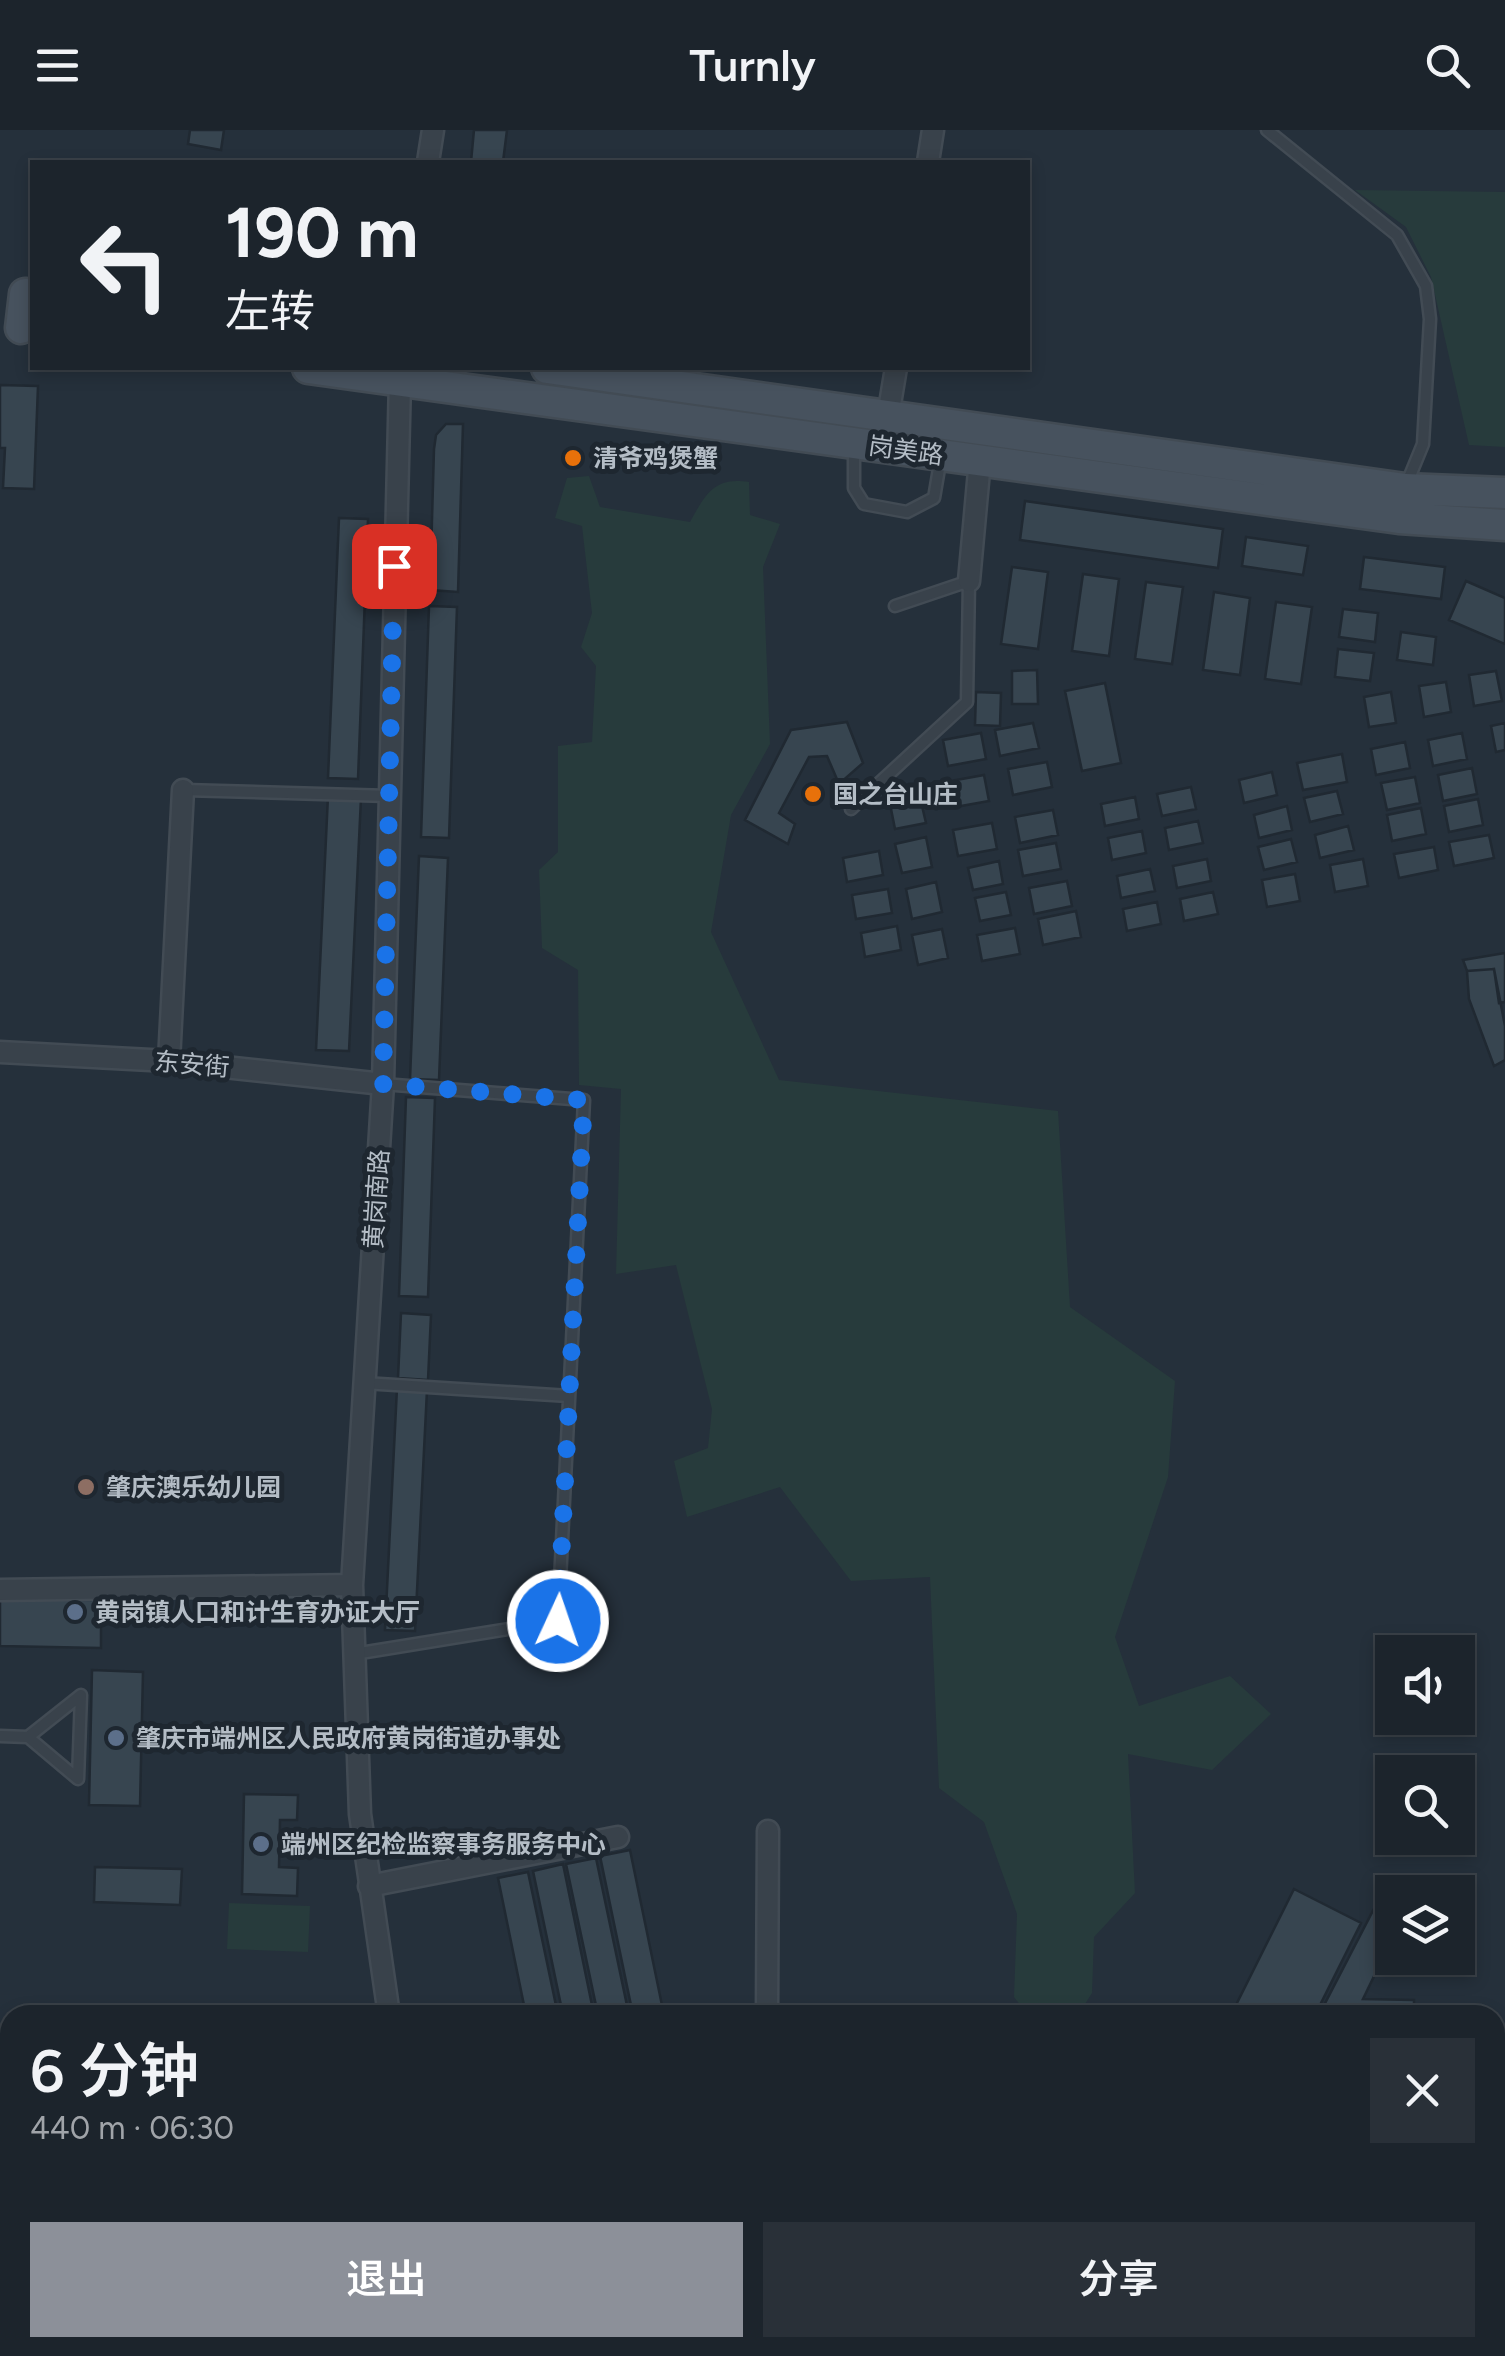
<!DOCTYPE html>
<html lang="zh">
<meta charset="utf-8">
<style>
body{margin:0;font-family:Figtree,"Noto Sans SC",sans-serif;background:#293038;color:#f1f3f6;height:100vh;display:flex;flex-direction:column;font-size:38px;white-space:nowrap}
*{box-sizing:border-box;margin:0}
p{font-size:32px;color:#a0a4a9}
.icon{flex:none;width:55px;height:55px;fill:none;stroke:currentColor;stroke-width:2;stroke-linecap:round;stroke-linejoin:round}
.map{position:relative;flex:1;overflow:hidden}
.side{position:absolute;left:0px;top:1875px;width:1505px;height:352px;display:flex;flex-direction:column;background:#1c242c;border-radius:30px 30px 0 0;box-shadow:0 5px 15px #0003,0 0 0 2px #3a4148}
.side>*{flex:none}
.top-card{position:absolute;left:30px;top:30px;width:1000px;height:210px;border-radius:0px;box-shadow:0 5px 15px #0003,0 0 0 2px #3a4148;background:#1c242c;color:#f1f3f6;overflow:hidden}
.tools{position:absolute;left:1375px;top:1505px;display:grid;gap:20px}
.tools a{display:grid;place-items:center;width:100px;height:100px;border-radius:0px;background:#1c242c;box-shadow:0 5px 15px #0003,0 0 0 2px #3a4148;font-size:50px}
.pin{position:absolute;display:grid;place-items:center;width:85px;height:85px;color:#fff;margin:-42px;border-radius:20px;box-shadow:0 5px 15px #0006}
.me{position:absolute;width:110px;margin:-55px;rotate:3deg;stroke-linejoin:round;filter:drop-shadow(0 0 8px #0008)}
.turn{display:flex;align-items:center;gap:35px;height:210px;padding:0 30px;font-size:45px}
.turn .icon{width:130px;height:130px;stroke-width:2.5}
.turn b{display:block;font-size:70px;line-height:85px}
.round{display:grid;place-items:center;flex:none;width:105px;height:105px;border-radius:0px;background:#293038}
.head{display:flex;align-items:center;justify-content:space-between;height:170px;padding:0 30px}
h1{font-size:60px;font-weight:600;line-height:75px}
.button{display:flex;gap:20px;margin-top:auto;padding:20px 30px}
.button a{flex:1;height:115px;border-radius:0px;background:#8c9099;color:#fff;font-size:40px;font-weight:600;line-height:115px;text-align:center}
.button a+a{background:#293038;color:#f1f3f6}
header{display:flex;justify-content:space-between;align-items:center;height:130px;padding:0 30px;background:#1c242c;font-size:45px;font-weight:600}
.map>svg:first-child{display:block}
.green{fill:#273b3c}
.building{fill:#374550;stroke:#202932;stroke-width:2.5}
.lines{fill:none;stroke-linecap:round;stroke-linejoin:round}
.service-casing{stroke:#424b54;stroke-width:15}
.minor-casing{stroke:#424b54;stroke-width:25}
.secondary-casing{stroke:#424b54;stroke-width:35}
.service{stroke:#39424b;stroke-width:10}
.minor{stroke:#39424b;stroke-width:20}
.secondary{stroke:#47525e;stroke-width:30}
.route{stroke:#1a73e8;stroke-width:18;stroke-dasharray:0 32.4}
.food-dot{fill:#e8710a;stroke:#1e2730;stroke-width:4}
.education-dot{fill:#8d6e63;stroke:#1e2730;stroke-width:4}
.service-dot{fill:#5c6f8a;stroke:#1e2730;stroke-width:4}
.labels{text-anchor:middle;stroke-width:10;stroke-linejoin:round;paint-order:stroke}
.street-label{font-size:25px;fill:#b4bdc6;stroke:#1e2730}
.poi-label{font-size:25px;font-weight:bold;fill:#b4bdc6;stroke:#1e2730;text-anchor:start}
</style>
<header><svg class="icon" aria-label="menu" viewBox="0 0 24 24"><path d="M4 6h16M4 12h16M4 18h16"/></svg>Turnly<svg class="icon" aria-label="search" viewBox="0 0 24 24"><circle cx="10" cy="10" r="6"/><path d="M15 15l6 6"/></svg></header>
<div class="map">
<svg width="1505" height="2226" viewBox="0 0 1505 2226">
<rect width="100%" height="100%" fill="#25303b"/>
<path class="green" d="M1355,60L1505,62V317L1469,315L1431,147L1406,97Z
M589,346L600,377L690,392C705,365 714,346 749,352L750,385L780,394L763,437L770,614L731,685L711,802L779,950L1058,981L1070,1177L1175,1251L1168,1347L1115,1507L1139,1576L1230,1546L1271,1584L1212,1640L1128,1624L1135,1763L1094,1807L1092,1863L1078,1885H1028L1014,1867L1017,1784L984,1692L939,1658L930,1447L851,1451L780,1357L687,1387L674,1331L708,1318L712,1279L676,1135L616,1144L621,959L579,955L578,840L542,818L539,740L558,722V616L592,612L596,536L581,517L592,483L582,396L555,388L567,348Z
M229,1773L310,1776L308,1822L227,1819Z"/>
<path class="building" d="M190,0H224L221,20L188,14Z
M474,0H507L503,32H471Z
M0,255L38,256L34,359L3,358L5,318H0Z
M446,294H463L458,462L430,460L434,319L436,305Z
M1025,371L1223,399L1218,438L1020,410Z
M339,388L368,389L358,649L328,648Z
M1246,407L1308,416L1303,445L1242,436Z
M1364,427L1445,437L1441,469L1360,459Z
M1012,437L1048,442L1038,519L1001,514Z
M1083,444L1119,449L1109,526L1072,521Z
M1466,451L1505,468V514L1449,490Z
M1146,452L1183,457L1172,534L1135,529Z
M1214,462L1250,468L1240,545L1203,540Z
M1276,472L1312,477L1301,554L1265,549Z
M429,476L457,477L449,708L421,707Z
M1343,479L1378,483L1375,512L1339,507Z
M1401,502L1436,507L1433,535L1397,530Z
M1338,519L1374,523L1370,551L1335,547Z
M1037,540L1038,574H1012V541Z
M1496,541L1502,571L1474,576L1469,545Z
M1446,552L1451,582L1424,587L1419,556Z
M1105,553L1121,633L1082,641L1065,561Z
M976,562L1001,563L1000,596L975,595Z
M1391,562L1396,593L1369,597L1364,567Z
M847,592L863,633L839,654L827,626L809,627L779,683L795,694L788,714L745,690L791,600Z
M1033,593L1039,618L1000,626L995,600Z
M1505,593V620L1496,622L1491,596Z
M981,603L986,629L948,636L943,610Z
M1462,603L1467,629L1433,636L1428,610Z
M1405,612L1410,638L1376,645L1371,619Z
M1342,624L1347,652L1303,660L1297,633Z
M1047,632L1052,657L1013,665L1008,639Z
M1472,638L1477,664L1443,671L1438,645Z
M1272,642L1277,665L1244,673L1239,650Z
M984,645L989,671L950,678L945,652Z
M1415,647L1420,673L1387,680L1381,653Z
M1191,657L1196,679L1162,686L1157,664Z
M1337,661L1343,684L1310,692L1304,668Z
M919,663L926,693L895,699L889,669Z
M328,666L361,668L349,921L316,920Z
M1135,667L1139,689L1105,696L1101,674Z
M1478,669L1483,695L1449,702L1444,676Z
M1287,676L1292,700L1259,708L1254,685Z
M1421,678L1426,704L1392,711L1387,685Z
M1053,680L1058,705L1020,713L1015,687Z
M1198,691L1203,713L1169,720L1165,698Z
M992,693L997,719L958,726L953,700Z
M1348,696L1354,720L1320,728L1315,705Z
M1142,701L1146,723L1112,730L1108,708Z
M1489,705L1494,728L1454,736L1449,712Z
M926,707L932,737L902,743L895,714Z
M1291,709L1297,732L1264,740L1258,717Z
M1056,713L1061,739L1023,746L1018,720Z
M1434,717L1438,740L1399,748L1394,724Z
M879,721L883,745L847,752L843,728Z
M419,726L448,728L439,950L410,949Z
M1207,729L1211,751L1177,758L1173,736Z
M1363,729L1368,756L1335,762L1330,735Z
M999,731L1003,754L973,760L968,738Z
M1150,739L1155,761L1121,768L1117,746Z
M1295,744L1300,771L1267,777L1262,750Z
M1067,751L1072,776L1034,784L1029,758Z
M936,752L942,782L912,789L906,759Z
M888,759L892,783L856,789L852,765Z
M1006,762L1011,785L980,791L975,768Z
M1213,762L1218,784L1184,791L1180,769Z
M1157,772L1161,794L1127,801L1123,779Z
M1076,781L1081,807L1043,815L1038,789Z
M897,796L901,820L865,827L861,803Z
M1015,798L1020,824L982,831L977,805Z
M942,799L948,828L918,835L912,805Z
M1505,823V872L1499,873L1494,839L1467,841L1463,830Z
M1494,839L1505,896V930L1494,936L1469,869L1467,841Z
M406,967L435,968L428,1167L399,1166Z
M401,1183L431,1185L428,1250L398,1248Z
M397,1258L427,1260L415,1501L385,1500Z
M0,1469L101,1470V1518L0,1516Z
M92,1540L143,1542L140,1676L89,1675Z
M244,1664L298,1665L297,1690H280L279,1737L298,1738L297,1766L242,1764Z
M630,1720L664,1885H633L600,1726Z
M596,1728L629,1885H598L566,1734Z
M563,1734L594,1885H563L533,1741Z
M95,1737L182,1739L180,1775L94,1772Z
M528,1742L558,1885H526L498,1748Z
M1294,1759L1361,1793L1315,1885H1283L1272,1880L1269,1885H1231Z
M1379,1769L1392,1773V1809L1363,1869L1414,1870V1885H1319Z
M1495,2000L1505,2002L1497,2039H1495Z
M1504,2032H1505V2117L1495,2113V2068Z
M724,2218H765L770,2226H729Z
M778,2218H819L825,2226H784Z
M1147,2218H1176V2226H1147Z"/>
<g class="lines">
<g class="service-casing">
<path id="service" d="M1267,0L1397,105L1426,156L1430,189L1423,314L1407,353
M854,319V358L864,374L907,382L934,368L941,327
M184,660L389,666
M851,679L967,572L969,451L895,476
M364,1253L569,1266
M354,1524L558,1491L584,970L383,954
M0,1606L28,1607L78,1649L81,1565L28,1607
M1293,2218L1294,2226"/>
</g>
<g class="minor-casing">
<path id="minor" d="M428,32L433,0
M928,32L933,0
M888,286L896,238
M969,451L980,330
M0,922L169,931L383,954
M169,931L183,660
M0,1460L352,1455
M369,1756L618,1707
M389,1885L360,1684L352,1455L383,954L400,250
M767,1885L768,1701
M1495,1919H1505
M0,2058L10,2059
M458,2218L460,2226
M907,2218L913,2226
M1371,2218L1374,2226
M43,2226V2218
M545,2226L557,2218
M838,2226L851,2218"/>
</g>
<g class="secondary-casing">
<path id="secondary" d="M21,198L25,164
M308,238L1399,388L1505,395
M547,238L1405,359L1505,363"/>
</g>
<use href="#service" class="service"/>
<use href="#minor" class="minor"/>
<use href="#secondary" class="secondary"/>
</g>
<g class="lines">
<path class="route" d="M394,436L383,954L584,970L558,1491"/>
</g>
<g class="food-dot">
<circle cx="573" cy="328" r="10"/>
<circle cx="813" cy="664" r="10"/>
</g>
<circle class="education-dot" cx="86" cy="1357" r="10"/>
<g class="service-dot">
<circle cx="75" cy="1482" r="10"/>
<circle cx="116" cy="1608" r="10"/>
<circle cx="261" cy="1714" r="10"/>
</g>
<g class="labels">
<g class="street-label">
<text transform="translate(906 320) rotate(8)" y="9">岗美路</text>
<text transform="translate(192 934) rotate(5)" y="9">东安街</text>
<text transform="translate(376 1069) rotate(-86)" y="9">黄岗南路</text>
</g>
<g class="poi-label">
<text x="593" y="337">清爷鸡煲蟹</text>
<text x="833" y="673">国之台山庄</text>
<text x="106" y="1366">肇庆澳乐幼儿园</text>
<text x="95" y="1491">黄岗镇人口和计生育办证大厅</text>
<text x="136" y="1617">肇庆市端州区人民政府黄岗街道办事处</text>
<text x="281" y="1723">端州区纪检监察事务服务中心</text>
</g>
</g>
</svg>
<div class="tools">
<a><svg class="icon" aria-label="sound" viewBox="0 0 24 24"><path d="M4 9h4l5-4v14l-5-4H4zM17 9q2 3 0 6"/></svg></a>
<a><svg class="icon" aria-label="search" viewBox="0 0 24 24"><circle cx="10" cy="10" r="6"/><path d="M15 15l6 6"/></svg></a>
<a><svg class="icon" aria-label="layers" viewBox="0 0 24 24"><path d="M12 4l9 5-9 5-9-5zM3 14l9 5 9-5"/></svg></a>
</div>
<div class="pin" style="left:394px;top:436px;background:#d93025"><svg class="icon" aria-label="arrive" viewBox="0 0 24 24"><path d="M6 21V4h12l-3 4 3 4H6"/></svg></div>
<svg class="me" style="left:558px;top:1491px" viewBox="-20 -20 40 40"><circle r="17" fill="#1a73e8" stroke="#fff" stroke-width="3"/><path d="M0-11L8 9 0 5-8 9z" fill="#fff"/></svg>
<div class="top-card">
<div class="turn"><svg class="icon" aria-label="left" viewBox="0 0 24 24"><path d="M17 20v-9H6M10 6l-5 5 5 5"/></svg><div><b>190 m</b>左转</div></div>
</div>
<section class="side">
<div class="head"><div><h1>6 分钟</h1><p>440 m · 06:30</p></div><a class="round"><svg class="icon" aria-label="close" viewBox="0 0 24 24"><path d="M6 6l12 12M18 6L6 18"/></svg></a></div>
<div class="button"><a>退出</a><a>分享</a></div>
</section>
</div>
